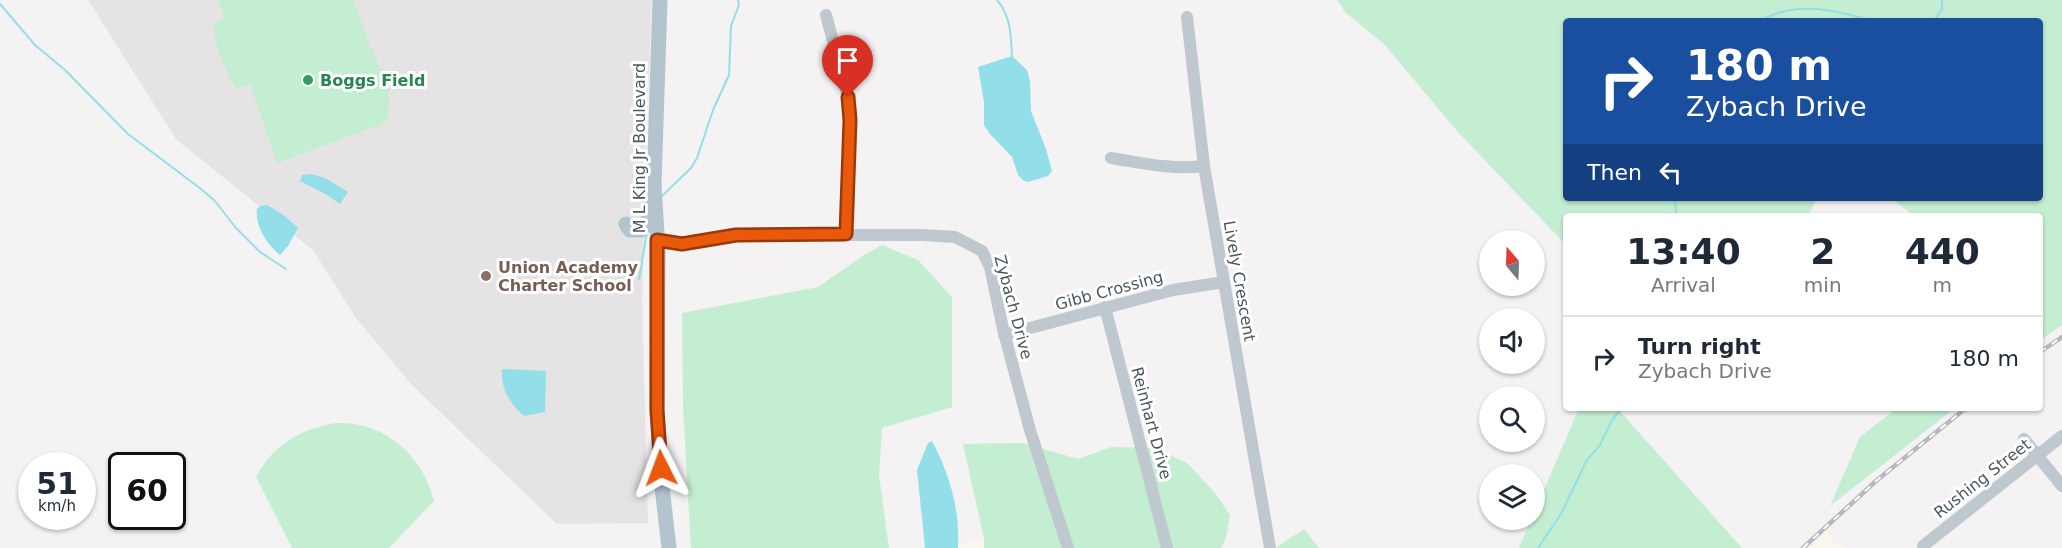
<!DOCTYPE html>
<style>
body{margin:0;font-family:"DejaVu Sans",sans-serif;background:#f2f2f3;color:#1f2937;height:100vh;display:flex;flex-direction:column;font-size:22px;white-space:nowrap}
*{box-sizing:border-box;margin:0}
p{font-size:20px;color:#747a83}
.icon{flex:none;width:33px;height:33px;fill:none;stroke:currentColor;stroke-width:2;stroke-linecap:round;stroke-linejoin:round}
.map{position:relative;flex:1;overflow:hidden}
.side{position:absolute;left:1563px;top:213px;width:480px;height:198px;display:flex;flex-direction:column;background:#fff;border-radius:6px;box-shadow:0 2px 4px #0004}
.side>*{flex:none}
.banner{position:absolute;left:1563px;top:18px;width:480px;height:183px;border-radius:6px;box-shadow:0 2px 4px #0004;background:#1a4fa0;color:#fff;overflow:hidden}
.needle{width:39px;rotate:341deg}
.fabs{position:absolute;left:1479px;top:230px;display:grid;gap:12px}
.fabs a{display:grid;place-items:center;width:66px;height:66px;border-radius:50%;background:#fff;box-shadow:0 2px 4px #0004;font-size:30px}
.speed{position:absolute;left:18px;top:452px;display:flex;gap:12px;font-size:30px;font-weight:700;text-align:center}
.speed>*{display:grid;place-content:center;width:78px;height:78px;border-radius:50%;background:#fff;box-shadow:0 2px 4px #0004;line-height:1}
.speed small{font-size:15px;font-weight:400}
.speed .limit{border:3px solid #111;border-radius:9px;background:#fff;color:#111}
.pin{position:absolute;display:grid;place-items:center;width:51px;height:51px;color:#fff;margin:-62px -26px;border-radius:50% 50% 50% 0;rotate:-45deg;box-shadow:0 0 6px #0007}
.pin .icon{rotate:45deg}
.me{position:absolute;width:66px;margin:-33px;rotate:357deg;stroke-linejoin:round;filter:drop-shadow(0 0 4px #0008)}
.turn{display:flex;align-items:center;gap:21px;height:126px;padding:0 24px;font-size:27px}
.turn .icon{width:78px;height:78px;stroke-width:2.5}
.turn b{display:block;font-size:42px;line-height:51px}
.then{display:flex;align-items:center;height:57px;padding:0 24px;background:#0003;gap:12px;font-size:22px}
.eta{display:flex;justify-content:space-evenly;align-items:center;height:102px;text-align:center}
.eta b{font-size:36px;font-weight:700;line-height:42px}
ul{padding:0;list-style:none}
li{display:flex;align-items:center;gap:18px;height:84px;padding:0 24px;border-top:2px solid #e0e1e3}
li div{flex:1}
li b{display:block;font-size:22px}
li em{font-style:normal}
.map>svg:first-child{display:block}
.commercial{fill:#fcf7ee}
.education{fill:#e5e3e4}
.green{fill:#c4eed1}
.water{fill:#93dfe9}
.lines{fill:none;stroke-linecap:round;stroke-linejoin:round}
.stream{stroke:#93dfe9;stroke-width:2}
.minor{stroke:#bec8ce;stroke-width:12}
.major{stroke:#b4c4cf;stroke-width:15}
.rail-casing{stroke:#b5b8bc;stroke-width:4.5}
.rail{stroke:#fff;stroke-width:2;stroke-dasharray:7;stroke-linecap:butt}
.route-casing{stroke:#983908;stroke-width:15}
.route{stroke:#ea580c;stroke-width:10}
.leisure-dot{fill:#2e9e5b;stroke:#fff;stroke-width:2}
.education-dot{fill:#8d6e63;stroke:#fff;stroke-width:2}
.labels{text-anchor:middle;stroke-width:6;stroke-linejoin:round;paint-order:stroke}
.leisure-label{font-size:16px;font-weight:bold;fill:#27864d;stroke:#fff;text-anchor:start}
.street-label{font-size:16px;fill:#4a575f;stroke:#fff}
.education-label{font-size:16px;font-weight:bold;fill:#785e54;stroke:#fff;text-anchor:start}
</style>
<div class="map">
<svg width="2062" height="548" viewBox="0 0 2062 548">
<rect width="100%" height="100%" fill="#f4f2f2"/>
<path class="commercial" d="M1827,531L1834,543L1847,548H1810Z
M984,539V548H935Z"/>
<path class="education" d="M88,0H652L646,145L642,302L648,523L557,524L411,384L356,318L313,250L176,139Z"/>
<path class="green" d="M218,0H353L369,43L389,88L388,120L379,125L277,163L250,84L237,89C224,70 214,45 214,23L225,18Z
M1337,0H2062V325L2040,341V216H1914L1891,198H2040V21H1566V198H1817L1808,216H1566V245L1457,131L1385,45L1345,12Z
M882,245L918,260L952,297V407L882,428L879,475L889,548H691L683,406L682,313L818,287L864,255Z
M1579,408H1617L1742,548H1519L1531,519H1534L1535,511Z
M1897,408H1955L1830,506L1860,437Z
M336,423C384,421 423,455 434,501L389,548H292L256,477C274,444 300,429 336,423Z
M1023,443L1078,459L1111,447L1155,448L1187,463L1215,493L1230,515L1226,538L1221,548H984V539L963,444Z
M1304,529L1319,548H1277V547Z"/>
<path class="water" d="M1012,56L1027,70L1030,81L1031,111L1046,149L1052,171L1048,176L1028,182L1024,181L1018,175L1012,157L989,133L984,125V102L978,67Z
M311,174L325,178L348,192L340,204L327,195L300,181L302,175Z
M267,205L285,216L298,228L288,246L280,255C267,244 255,227 257,209L260,206Z
M502,369L546,371L545,412L524,416C509,403 501,389 502,369Z
M932,441C950,475 960,510 958,548H925L917,470L928,443Z"/>
<g class="lines">
<path class="stream" d="M997,0C1011,16 1011,36 1012,57
M0,4L35,45L65,70L128,134L201,189L215,201L236,228L260,252L286,269
M1760,21C1795,0 1836,10 1873,21
M1934,21L1942,9V0
M661,197L691,168L697,158L713,110L729,75L731,26L739,5L738,0
M1675,198L1676,216
M639,279L647,232
M1538,548L1561,514L1587,460L1600,445L1612,420L1622,408"/>
<path class="minor" d="M826,15L848,97L850,110L846,234
M1187,17L1204,166L1270,548
M1111,158C1143,163 1172,170 1204,166
M657,240L682,244L736,235H923L955,237L982,251L990,267L1003,329L1030,430L1068,548
M1105,307L1167,548
M1004,335L1173,290L1224,282
M2024,439L2062,486
M1923,546L2062,436"/>
<path class="major" d="M660,0L654,184L658,250L657,410L662,487L669,548
M626,224L630,230H641L649,219V206"/>
<g class="rail-casing">
<path id="rail" d="M2040,352L2062,337
M1803,548L1876,481L1966,408"/>
</g>
<use href="#rail" class="rail"/>
</g>
<g class="lines">
<g class="route-casing">
<path id="route" d="M661,468L657,410V240L682,244L736,235L846,234L850,120L848,97"/>
</g>
<use href="#route" class="route"/>
</g>
<circle class="leisure-dot" cx="308" cy="80" r="6"/>
<circle class="education-dot" cx="486" cy="276" r="6"/>
<g class="labels">
<g class="leisure-label">
<text x="320" y="86">Boggs Field</text>
</g>
<g class="street-label">
<text transform="translate(639 148) rotate(-90)" y="6">M L King Jr Boulevard</text>
<text transform="translate(1240 281) rotate(80)" y="6">Lively Crescent</text>
<text transform="translate(1109 290) rotate(-15)" y="6">Gibb Crossing</text>
<text transform="translate(1014 307) rotate(75)" y="6">Zybach Drive</text>
<text transform="translate(1152 423) rotate(75)" y="6">Reinhart Drive</text>
<text transform="translate(1982 478) rotate(-38)" y="6">Rushing Street</text>
</g>
<g class="education-label">
<text x="498" y="273">Union Academy<tspan x="498" dy="18">Charter School</tspan></text>
</g>
</g>
</svg>
<div class="fabs">
<a><svg class="needle" viewBox="-14 -14 28 28"><path d="M0-13l5 13h-10z" fill="#e53935"/><path d="M0 13l5-13h-10z" fill="#747a83"/></svg></a>
<a><svg class="icon" aria-label="sound" viewBox="0 0 24 24"><path d="M4 9h4l5-4v14l-5-4H4zM17 9q2 3 0 6"/></svg></a>
<a><svg class="icon" aria-label="search" viewBox="0 0 24 24"><circle cx="10" cy="10" r="6"/><path d="M15 15l6 6"/></svg></a>
<a><svg class="icon" aria-label="layers" viewBox="0 0 24 24"><path d="M12 4l9 5-9 5-9-5zM3 14l9 5 9-5"/></svg></a>
</div>
<div class="speed"><div>51<small>km/h</small></div><div class="limit">60</div></div>
<div class="pin" style="left:848px;top:97px;background:#d93025"><svg class="icon" aria-label="arrive" viewBox="0 0 24 24"><path d="M6 21V4h12l-3 4 3 4H6"/></svg></div>
<svg class="me" style="left:661px;top:468px" viewBox="-20 -20 40 40"><path d="M0-17L14 15 0 8-14 15z" fill="#ea580c" stroke="#fff" stroke-width="4"/></svg>
<div class="banner">
<div class="turn"><svg class="icon" aria-label="right" viewBox="0 0 24 24"><path d="M7 20v-9h11M14 6l5 5-5 5"/></svg><div><b>180 m</b>Zybach Drive</div></div>
<div class="then">Then<svg class="icon" aria-label="left" viewBox="0 0 24 24"><path d="M17 20v-9H6M10 6l-5 5 5 5"/></svg></div>
</div>
<section class="side">
<div class="eta">
<div><b>13:40</b><p>Arrival</p></div>
<div><b>2</b><p>min</p></div>
<div><b>440</b><p>m</p></div>
</div>
<ul>
<li><svg class="icon" aria-label="right" viewBox="0 0 24 24"><path d="M7 20v-9h11M14 6l5 5-5 5"/></svg><div><b>Turn right</b><p>Zybach Drive</p></div><em>180 m</em></li>
</ul>
</section>
</div>
